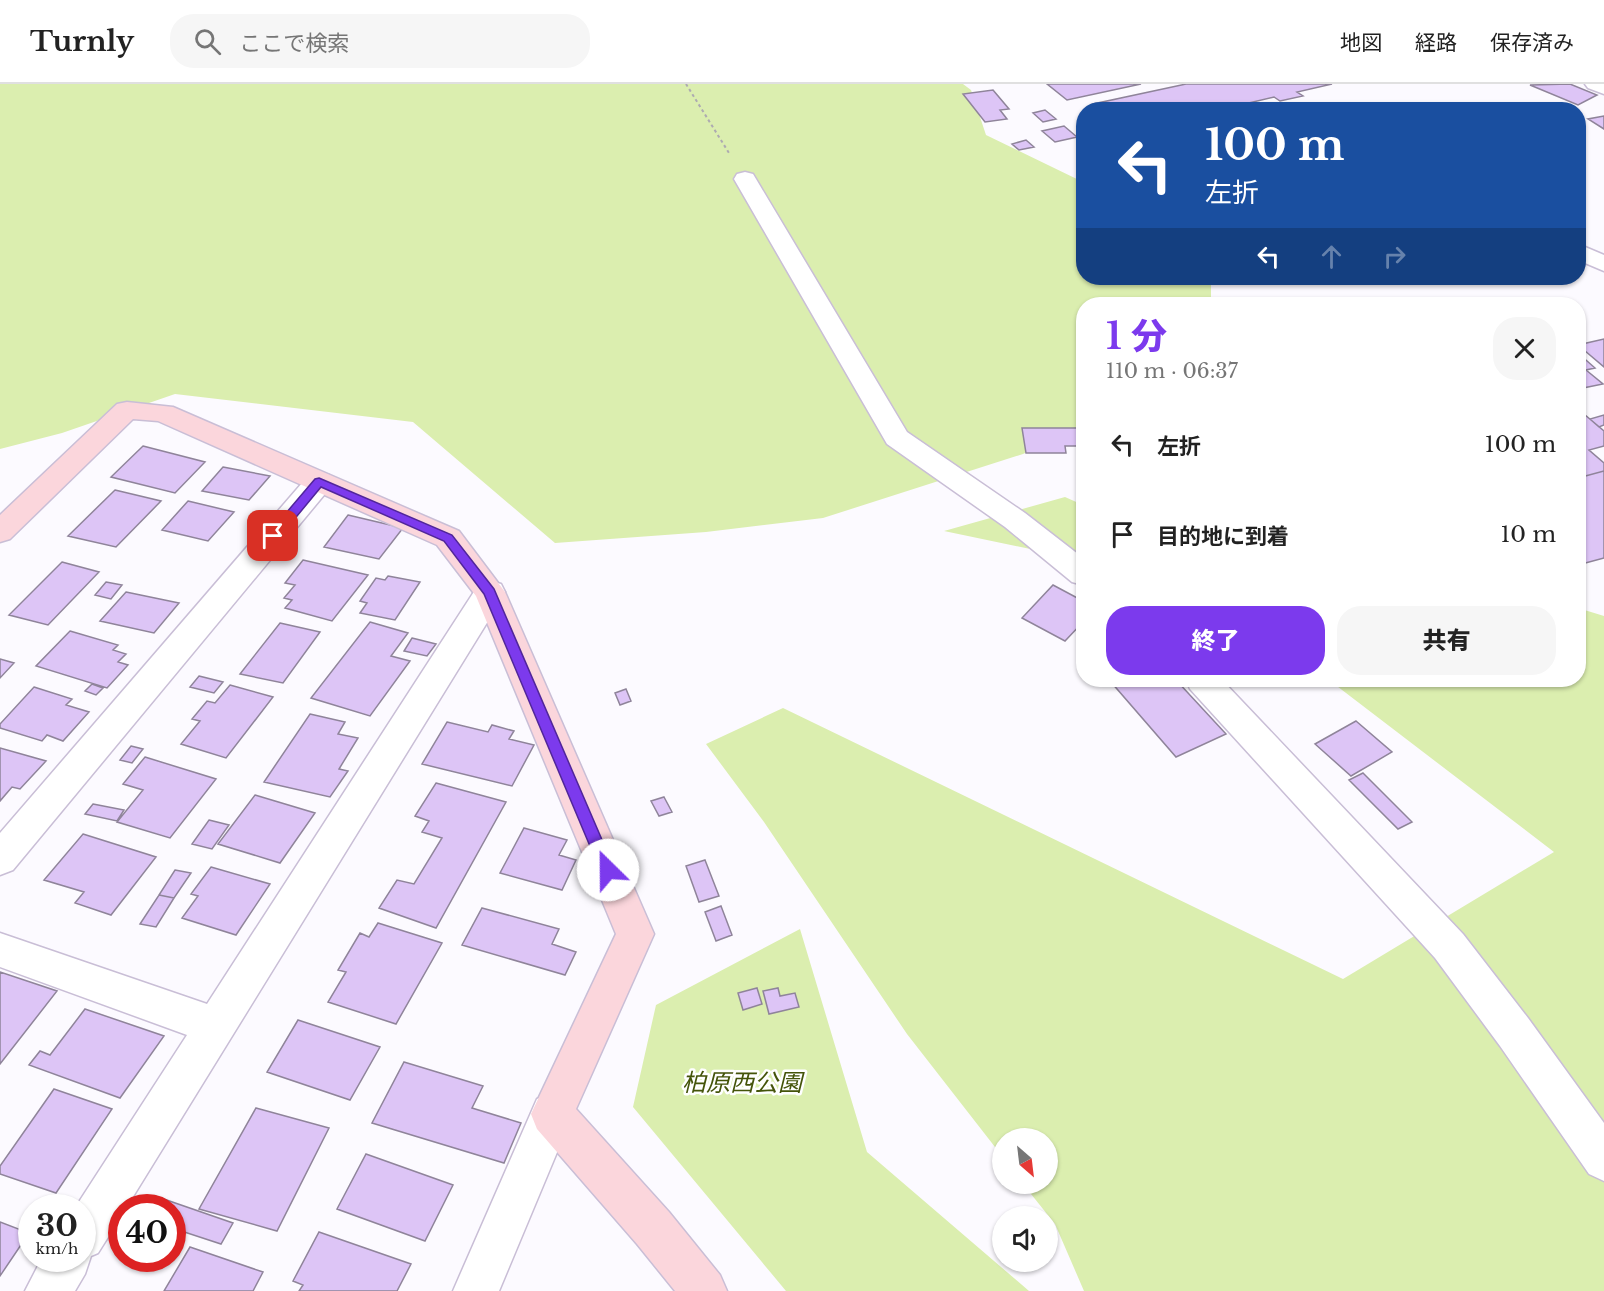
<!DOCTYPE html>
<html lang="ja">
<meta charset="utf-8">
<style>
body{margin:0;font-family:"Libre Baskerville","Noto Sans JP",serif;background:#f6f6f6;color:#222;height:100vh;display:flex;flex-direction:column;font-size:22px;white-space:nowrap}
*{box-sizing:border-box;margin:0}
p{font-size:20px;color:#767676}
.icon{flex:none;width:33px;height:33px;fill:none;stroke:currentColor;stroke-width:2;stroke-linecap:round;stroke-linejoin:round}
.map{position:relative;flex:1;overflow:hidden}
.details{position:absolute;left:1076px;top:213px;width:510px;height:390px;display:flex;flex-direction:column;background:#fff;border-radius:24px;box-shadow:0 2px 4px #0004}
.details>*{flex:none}
.banner{position:absolute;left:1076px;top:18px;width:510px;height:183px;border-radius:24px;box-shadow:0 2px 4px #0004;background:#1a4fa0;color:#fff;overflow:hidden}
.needle{width:39px;rotate:152deg}
.buttons{position:absolute;left:992px;top:1044px;display:grid;gap:12px}
.buttons a{display:grid;place-items:center;width:66px;height:66px;border-radius:50%;background:#fff;box-shadow:0 2px 4px #0004;font-size:30px}
.speed{position:absolute;left:18px;top:1110px;display:flex;gap:12px;font-size:30px;font-weight:700;text-align:center}
.speed>*{display:grid;place-content:center;width:78px;height:78px;border-radius:50%;background:#fff;box-shadow:0 2px 4px #0004;line-height:1}
.speed small{font-size:15px;font-weight:400}
.speed .limit{border:9px solid #d22;background:#fff;color:#111}
.pin{position:absolute;display:grid;place-items:center;width:51px;height:51px;color:#fff;margin:-26px;border-radius:12px;box-shadow:0 3px 9px #0006}
.me{position:absolute;width:66px;margin:-33px;rotate:337deg;stroke-linejoin:round;filter:drop-shadow(0 0 4px #0008)}
.turn{display:flex;align-items:center;gap:21px;height:126px;padding:0 30px;font-size:27px}
.turn .icon{width:78px;height:78px;stroke-width:2.5}
.turn b{display:block;font-size:42px;line-height:51px}
.lanes{display:flex;align-items:center;height:57px;padding:0 30px;background:#0003;justify-content:center;gap:30px;direction:ltr}
.lanes .off{opacity:.35}
.round{display:grid;place-items:center;flex:none;width:63px;height:63px;border-radius:24px;background:#f6f6f6}
.head{display:flex;align-items:center;justify-content:space-between;height:102px;padding:0 30px}
h1{font-size:36px;font-weight:800;line-height:45px;color:#7c3aed}
.action{display:flex;gap:12px;margin-top:auto;padding:12px 30px}
.action a{flex:1;height:69px;border-radius:24px;background:#7c3aed;color:#fff;font-size:24px;font-weight:800;line-height:69px;text-align:center}
.action a+a{background:#f6f6f6;color:#222}
ul{padding:0;list-style:none}
li{display:flex;align-items:center;gap:18px;height:90px;padding:0 30px}
li div{flex:1}
li b{display:block;font-size:22px}
li em{font-style:normal}
header{display:flex;align-items:center;gap:36px;box-sizing:border-box;height:84px;padding:0 30px;background:#fff;border-bottom:2px solid #e0e0e0}
header strong{font-size:28px}
nav{display:flex;gap:33px;margin-inline-start:auto;font-size:21px}
.search{width:420px;height:54px;background:#f6f6f6;display:flex;align-items:center;gap:15px;box-sizing:border-box;padding:0 21px;border-radius:24px;color:#767676;font-size:22px}
.map>svg:first-child{display:block}
.green{fill:#dbeeaf}
.building{fill:#ddc5f6;stroke:#8f849a;stroke-width:1.5}
.lines{fill:none;stroke-linecap:round;stroke-linejoin:round}
.street-casing{stroke:#c9bed6;stroke-width:3}
.secondary-casing{stroke:#c9bed6;stroke-width:3}
.path{stroke:#adaab1;stroke-width:2;stroke-dasharray:3 3;stroke-linecap:butt}
.street{fill:#fff;fill-rule:evenodd}
.secondary{fill:#fbd6dc;fill-rule:evenodd}
.route{fill:#7c3aed;stroke:#51269a;stroke-width:1.5}
.labels{text-anchor:middle;stroke-width:5;stroke-linejoin:round;paint-order:stroke}
.near-park-label{font-size:24px;font-style:italic;fill:#44540a;stroke:#fff}
</style>
<header>
<strong>Turnly</strong>
<div class="search"><svg class="icon" aria-label="search" viewBox="0 0 24 24"><circle cx="10" cy="10" r="6"/><path d="M15 15l6 6"/></svg>ここで検索</div>
<nav><a>地図</a><a>経路</a><a>保存済み</a></nav>
</header>
<div class="map">
<svg width="1604" height="1207" viewBox="0 0 1604 1207">
<rect width="100%" height="100%" fill="#fcfaff"/>
<path class="green" d="M0,0H963L971,6L986,51L1083,98V194H1211V220H1083V342L1023,370L823,434L706,448L555,459L413,338L175,310L62,349L0,365Z
M1065,413L1083,421V476L944,447Z
M1578,524L1604,532V1207H1084L1055,1140L1023,1100H1047V1054H1002V1072L907,950L764,738L706,660L783,624L1343,895L1554,768L1329,596H1578Z
M800,845L867,1068L1029,1207H786L633,1023L656,921Z"/>
<path class="building" d="M1047,0H1141L1067,16Z
M1186,0H1332L1297,8L1303,12L1280,17L1274,13L1219,26H1100L1093,20Z
M1570,0L1597,11L1578,21L1530,1Z
M993,6L1009,25L1000,26L1007,35L985,38L963,10Z
M1045,26L1056,35L1043,38L1033,29Z
M1604,32V45L1588,35Z
M1064,42L1077,53L1055,58L1042,47Z
M1026,56L1034,63L1019,66L1012,60Z
M1604,255V283L1578,261Z
M1578,269L1595,284L1586,286L1603,300L1578,305Z
M1578,325L1604,347V362L1589,366L1604,379V387L1578,394Z
M1604,331V341L1599,343L1590,335Z
M1022,344H1083V353H1078L1081,362H1065L1066,369H1026Z
M143,362L205,378L175,409L111,393Z
M223,383L270,392L249,416L202,407Z
M1604,387V474L1578,481V394Z
M115,406L161,417L116,463L68,452Z
M188,417L234,428L208,457L162,446Z
M348,431L403,444L379,475L324,463Z
M303,476L368,491L332,537L285,524L292,516L284,514L295,501L285,499Z
M62,478L99,488L48,541L9,531Z
M388,492L420,498L395,536L360,529L367,519L360,517L376,494L385,496Z
M106,498L122,501L111,515L95,511Z
M1053,501L1083,517V538L1065,557L1022,534Z
M126,508L179,519L154,549L100,537Z
M370,538L408,549L391,572L410,577L370,632L311,614Z
M280,539L320,548L283,599L240,590Z
M70,547L118,561L113,566L126,570L118,578L128,581L107,604L36,582Z
M412,554L436,560L427,572L404,567Z
M0,575L14,579L0,594Z
M199,592L223,598L214,609L190,603Z
M1117,596H1176L1226,650L1176,673L1111,598Z
M92,600L103,604L96,611L85,607Z
M230,601L273,613L226,674L181,660L200,637L192,635L207,617L215,619Z
M34,603L72,615L66,621L89,628L63,657L47,651L42,657L0,644V640Z
M626,605L631,617L620,621L615,609Z
M310,630L345,638L338,650L358,654L339,685L348,687L330,713L264,698Z
M1356,637L1392,668L1351,692L1315,660Z
M447,638L488,648L492,641L514,647L509,655L534,661L512,702L422,680Z
M131,662L143,665L132,679L120,676Z
M0,664L46,677L20,705L12,703L0,717Z
M145,673L216,695L170,754L117,738L143,706L123,700Z
M1363,689L1412,738L1398,745L1349,696Z
M436,699L506,718L436,844L379,824L397,796L414,800L442,754L422,748L429,737L415,732Z
M255,711L315,729L280,779L218,760Z
M664,713L672,728L659,732L651,717Z
M93,720L124,726L117,737L85,730Z
M209,736L229,741L212,765L192,760Z
M524,744L567,756L559,771L576,776L562,806L500,789Z
M83,750L156,773L111,831L75,819L84,808L44,796Z
M705,776L719,812L699,818L686,782Z
M211,783L270,800L236,851L182,834L198,812L191,810Z
M175,786L191,789L174,814L159,811Z
M159,811L174,814L156,843L140,840Z
M721,822L732,851L716,857L705,828Z
M482,824L559,845L552,860L576,868L565,891L462,861Z
M378,839L442,859L396,940L328,918L346,888L338,886L360,849L369,853Z
M0,888L57,907L0,980Z
M757,904L762,920L743,926L738,909Z
M778,904L780,912L795,909L799,923L769,930L763,907Z
M85,925L164,952L120,1014L29,981L40,967L50,971Z
M298,936L380,963L350,1016L267,988Z
M404,978L483,1002L472,1024L521,1039L504,1079L372,1039Z
M54,1005L112,1025L56,1109L0,1090V1082Z
M256,1024L329,1044L277,1147L199,1125Z
M366,1070L453,1101L425,1157L337,1125Z
M155,1112L233,1139L221,1160L172,1144V1124H148Z
M0,1138L29,1149L0,1192Z
M319,1148L411,1180L397,1207H299L303,1201L293,1197Z
M190,1163L263,1188L253,1207H164Z"/>
<g class="lines">
<g class="street-casing">
<path id="street" d="M1585,0H1604V10L1588,4Z
M745,88L753,90L756,95L907,348L1025,429L1083,474V501L1072,498L1005,443L887,360L734,95L737,90Z
M1578,160L1604,171V187L1578,176Z
M319,389L329,391L333,398L329,405L13,786L0,791V749L309,391Z
M490,497L501,500L505,508L501,516L126,1124H122V1131L98,1169L91,1172L85,1190L75,1207H25L42,1174H82V1124H75L187,951L0,883V849L207,920L479,500Z
M1186,596H1222L1463,850L1528,934L1604,1039V1097L1589,1090L1500,962L1435,874L1190,605Z
M552,1009L567,1015L573,1030L499,1207H453L537,1015Z"/>
</g>
<g class="secondary-casing">
<path id="secondary" d="M127,318L173,323L459,447L505,508L654,850L576,1025L669,1128L720,1191L727,1207H675L637,1160L537,1045L531,1030L616,850L476,512L437,461L158,337L133,335L10,455L0,458V431L117,320Z"/>
</g>
<path class="path" d="M686,0L729,69"/>
<use href="#street" class="street"/>
<use href="#secondary" class="secondary"/>
</g>
<path class="route" d="M319,394L452,451L494,505L615,786L613,790L608,792L602,790L600,786L484,510L444,457L321,403L278,455H269V449L315,395Z"/>
<g class="labels">
<g class="near-park-label">
<text x="742" y="1007">柏原西公園</text>
</g>
</g>
</svg>
<div class="buttons">
<a><svg class="needle" viewBox="-14 -14 28 28"><path d="M0-13l5 13h-10z" fill="#e53935"/><path d="M0 13l5-13h-10z" fill="#767676"/></svg></a>
<a><svg class="icon" aria-label="sound" viewBox="0 0 24 24"><path d="M4 9h4l5-4v14l-5-4H4zM17 9q2 3 0 6"/></svg></a>
</div>
<div class="speed"><div>30<small>km/h</small></div><div class="limit">40</div></div>
<div class="pin" style="left:273px;top:452px;background:#d93025"><svg class="icon" aria-label="arrive" viewBox="0 0 24 24"><path d="M6 21V4h12l-3 4 3 4H6"/></svg></div>
<svg class="me" style="left:608px;top:786px" viewBox="-20 -20 40 40"><circle r="19" fill="#fff"/><path d="M0-13L10 11 0 6-10 11z" fill="#7c3aed"/></svg>
<div class="banner">
<div class="turn"><svg class="icon" aria-label="left" viewBox="0 0 24 24"><path d="M17 20v-9H6M10 6l-5 5 5 5"/></svg><div><b>100 m</b>左折</div></div>
<div class="lanes"><svg class="icon" aria-label="left" viewBox="0 0 24 24"><path d="M17 20v-9H6M10 6l-5 5 5 5"/></svg><svg class="icon off" aria-label="ahead" viewBox="0 0 24 24"><path d="M12 20V5M6 11l6-6 6 6"/></svg><svg class="icon off" aria-label="right" viewBox="0 0 24 24"><path d="M7 20v-9h11M14 6l5 5-5 5"/></svg></div>
</div>
<section class="details">
<div class="head"><div><h1>1 分</h1><p>110 m · 06:37</p></div><a class="round"><svg class="icon" aria-label="close" viewBox="0 0 24 24"><path d="M6 6l12 12M18 6L6 18"/></svg></a></div>
<ul>
<li><svg class="icon" aria-label="left" viewBox="0 0 24 24"><path d="M17 20v-9H6M10 6l-5 5 5 5"/></svg><div><b>左折</b></div><em>100 m</em></li>
<li><svg class="icon" aria-label="arrive" viewBox="0 0 24 24"><path d="M6 21V4h12l-3 4 3 4H6"/></svg><div><b>目的地に到着</b></div><em>10 m</em></li>
</ul>
<div class="action"><a>終了</a><a>共有</a></div>
</section>
</div>
